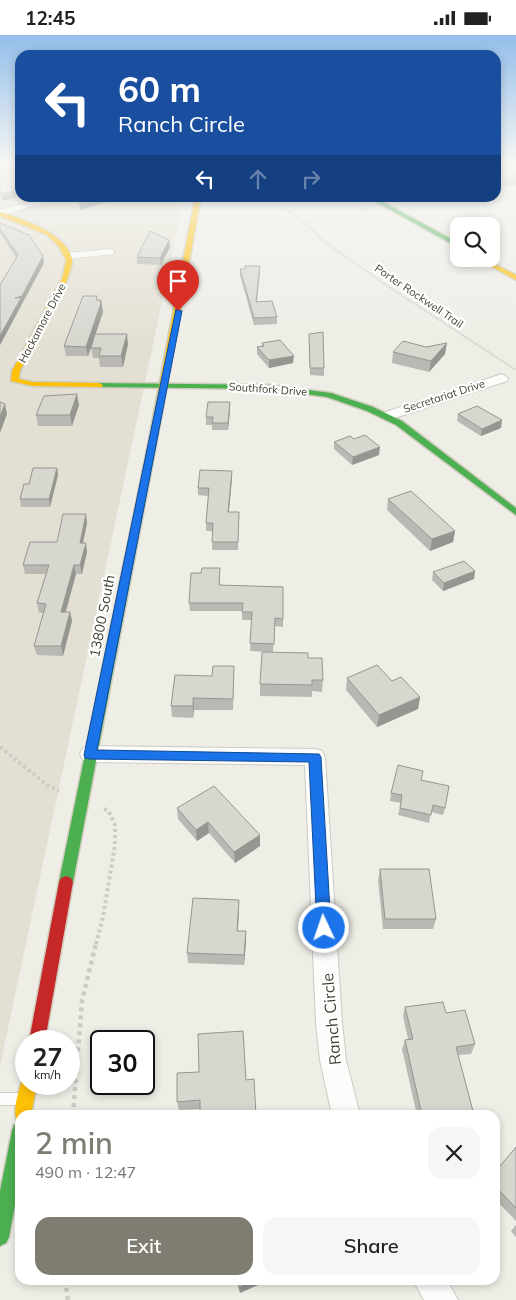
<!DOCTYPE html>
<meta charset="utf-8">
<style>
body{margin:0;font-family:Mulish,sans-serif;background:#f6f6f6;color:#222;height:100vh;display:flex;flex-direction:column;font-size:19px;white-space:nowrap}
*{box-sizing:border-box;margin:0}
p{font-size:16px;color:#767676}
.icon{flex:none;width:28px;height:28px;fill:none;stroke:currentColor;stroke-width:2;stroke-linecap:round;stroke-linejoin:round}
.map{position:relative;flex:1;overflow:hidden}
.panel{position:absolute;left:15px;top:1075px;width:485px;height:175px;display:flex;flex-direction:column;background:#fff;border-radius:15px;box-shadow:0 2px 8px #0003}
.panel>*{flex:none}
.hud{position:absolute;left:15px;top:15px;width:486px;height:152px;border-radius:15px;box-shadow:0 2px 8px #0003;background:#1a4fa0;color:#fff;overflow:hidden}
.controls{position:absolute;left:450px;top:182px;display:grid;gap:10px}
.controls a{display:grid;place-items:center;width:50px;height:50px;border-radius:10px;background:#fff;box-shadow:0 2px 8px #0003;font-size:25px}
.speed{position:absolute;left:15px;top:995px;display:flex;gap:10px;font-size:25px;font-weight:700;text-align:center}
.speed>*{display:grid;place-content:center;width:65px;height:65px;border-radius:50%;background:#fff;box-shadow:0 2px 8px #0003;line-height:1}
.speed small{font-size:12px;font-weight:400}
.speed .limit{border:2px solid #111;border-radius:8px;background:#fff;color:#111}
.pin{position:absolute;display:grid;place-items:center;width:42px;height:42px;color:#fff;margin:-51px -21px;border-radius:50% 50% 50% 0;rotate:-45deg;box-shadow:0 0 5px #0007}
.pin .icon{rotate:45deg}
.me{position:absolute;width:55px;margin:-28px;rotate:357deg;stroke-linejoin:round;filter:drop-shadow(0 0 4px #0008)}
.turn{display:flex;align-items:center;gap:18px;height:105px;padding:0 20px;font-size:22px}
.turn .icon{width:65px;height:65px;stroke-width:2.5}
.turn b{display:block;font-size:35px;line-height:42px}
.lanes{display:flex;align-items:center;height:48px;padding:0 20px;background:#0003;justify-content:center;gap:25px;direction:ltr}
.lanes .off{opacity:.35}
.round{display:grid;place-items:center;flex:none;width:52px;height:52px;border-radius:15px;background:#f6f6f6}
.overview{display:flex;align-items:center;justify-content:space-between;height:85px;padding:0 20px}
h1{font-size:30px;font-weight:600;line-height:38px;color:#7f7c72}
.action{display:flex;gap:10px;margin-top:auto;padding:10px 20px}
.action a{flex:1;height:58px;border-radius:15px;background:#7f7c72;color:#fff;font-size:20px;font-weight:600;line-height:58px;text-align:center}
.action a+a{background:#f6f6f6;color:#222}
.status{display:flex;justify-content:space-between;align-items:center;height:35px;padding:0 25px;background:#fff;direction:ltr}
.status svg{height:14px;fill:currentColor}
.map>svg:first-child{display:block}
.residential{fill:#e3e0d3}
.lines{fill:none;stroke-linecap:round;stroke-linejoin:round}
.lane-casing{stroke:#cccbc4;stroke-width:2}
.street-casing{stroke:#cccbc4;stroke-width:2}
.fast-casing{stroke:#ceccbd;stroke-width:3}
.slow-casing{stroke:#ceccbd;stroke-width:3}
.jam-casing{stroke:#ceccbd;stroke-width:3}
.path-far2{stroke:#cccbc5;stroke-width:2;stroke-dasharray:1 1;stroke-linecap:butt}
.path-far1{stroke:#cccbc5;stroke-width:4;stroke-dasharray:3 3;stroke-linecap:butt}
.path{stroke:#cccbc5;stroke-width:4.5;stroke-dasharray:4 4;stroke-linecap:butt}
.lane{fill:#fcfcfb;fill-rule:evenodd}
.street{fill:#fcfcfb;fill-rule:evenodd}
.fast{fill:#4caf50;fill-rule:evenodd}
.slow{fill:#ffc107;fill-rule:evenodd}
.jam{fill:#c62828;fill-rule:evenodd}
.wall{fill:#b9b8b2}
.shaded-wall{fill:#969691}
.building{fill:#d7d6cf;stroke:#969691}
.route{fill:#1a73e8;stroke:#114b97}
.labels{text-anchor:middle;stroke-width:4.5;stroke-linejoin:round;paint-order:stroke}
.far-street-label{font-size:11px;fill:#433f33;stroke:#fff}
.street-label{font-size:14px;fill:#433f33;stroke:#fff}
.near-street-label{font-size:16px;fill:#433f33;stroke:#fff}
</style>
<div class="status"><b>12:45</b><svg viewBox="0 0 49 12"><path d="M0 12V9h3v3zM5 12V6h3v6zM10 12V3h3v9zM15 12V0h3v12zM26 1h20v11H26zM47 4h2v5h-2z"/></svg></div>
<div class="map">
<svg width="516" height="1265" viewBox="0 0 516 1265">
<rect width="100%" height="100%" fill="#eeede6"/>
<path class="residential" d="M0,129H20V162L184,163L0,1031Z"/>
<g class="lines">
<g class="lane-casing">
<path id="lane" d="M0,1058H17L22,1059L23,1064L22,1069L17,1070H0Z"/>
</g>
<g class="street-casing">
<path id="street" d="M47,162H63L0,181V175Z
M109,214L113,215L114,217L113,219L68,224L63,221L68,218Z
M502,339L508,343L507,346L392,384L387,385L380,381L382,378Z
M90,711L315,714L322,716L325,722L342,988L346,1025L360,1080H332L320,1025L316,988L305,730L90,727L83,725L80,719L83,713Z
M413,1245H447L458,1265H424Z"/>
</g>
<g class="fast-casing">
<path id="fast" d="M367,162H374L459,208V213Z
M96,348L269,350L331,358L373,372L402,386L516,473V480L396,390L367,376L327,362L269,354L99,352L95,350Z
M152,407L156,410L73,847L71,851L66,853L61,851L59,847L148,410Z
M20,1088V1142L9,1202L6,1208L0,1211V1156L12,1096L14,1090Z"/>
</g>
<g class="slow-casing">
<path id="slow" d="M195,162H201L156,410L152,413L148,410Z
M0,177C22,184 66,198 72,224C75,241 30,317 20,336L19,344L33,347L99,348L103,350L102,352L33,351L11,346L12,336L62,244L66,225L59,212L47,200L0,181Z
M478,224H485L516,240V245Z
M26,1042V1049H37L31,1080H20V1087L17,1086C12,1075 19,1054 23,1043Z"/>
</g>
<g class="jam-casing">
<path id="jam" d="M66,841L71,843L73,847L45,1006H29L59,847L61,843Z"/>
</g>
<path class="path-far2" d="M267,162L303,186L325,207L386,250L516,335
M341,162L366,176
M462,162L516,166
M453,223L469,233"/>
<path class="path-far1" d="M0,712L47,750L59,756
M96,909L103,882L115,810V790L109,777L103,773"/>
<path class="path" d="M73,1080L82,966L96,908
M65,1245L68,1265"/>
<use href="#lane" class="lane"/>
<use href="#street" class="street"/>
<use href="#fast" class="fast"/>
<use href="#slow" class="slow"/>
<use href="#jam" class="jam"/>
</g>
<path class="wall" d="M496,129H516V132L496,133Z
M516,136V151H496V137Z
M0,188L44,228L0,310V250L16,223L0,198Z
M170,212L161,230L137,229V222Z
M240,234L260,238L257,267L277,282V289L254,290L240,241Z
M97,265H101L103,277L88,321H66L64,311Z
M309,299L324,333V341L310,340Z
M262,308L293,328L269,333L257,319V312L262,311Z
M128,309L123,332H100L99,323H93L91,313Z
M393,317L445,319L429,337L392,328Z
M230,367V375L228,395H212V390H206V382Z
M79,370L72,391H38L36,380Z
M458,379L501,393L481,401L457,386Z
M354,404L379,420L352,430L334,414V407Z
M57,433L58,440L50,472H21L20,464L29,449Z
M232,443L229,477H239L238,515H212L213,496H206V488L208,461L198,460V453Z
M388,464L455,496L453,507L430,516L387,475Z
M86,479L87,488L83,508L87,517L82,539H76L66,577H70L72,586L63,621L37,620L34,611L44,578H39L37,568L46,539H25L23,530L57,507Z
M475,536L474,544L443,556L432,545L433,537Z
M220,541V550L283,552V592L275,591L273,617L250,616L252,585H242V576H190L189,568Z
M308,623L323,645L322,657L312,656V662L260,661V649Z
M234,643L233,675H194L193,683L172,682L171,671Z
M347,643L392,646L420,662L418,674L377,692L346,655Z
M421,745L445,773L443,780L431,777L429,788L398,780L401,768L390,766L391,758Z
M177,773L260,811L235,828L209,798L197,806L178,784Z
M380,834L436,884L433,894H383L378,845Z
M239,865V875L238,896L246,907L244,930L188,928L187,918Z
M405,972L446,978L475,1009L471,1019L458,1020L474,1080H417L402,1014L405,1005L408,1004L403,981Z
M246,1045L256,1080H200V1074L179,1075L177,1067Z
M516,1112V1186L495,1164V1137Z
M516,1190V1202L511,1196Z
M236,1245H269L240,1258Z"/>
<path class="shaded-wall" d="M20,155V162L2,166L1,160Z
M102,162H125L80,175L79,169Z
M169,205L170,212L161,230L160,223Z
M43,221L44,228L0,310V301L15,263Z
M101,265L103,277L88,321L86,312Z
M127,299L128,309L123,332L121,321Z
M447,308L445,319L429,337L431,326Z
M294,321L293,328L269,333V325Z
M77,359L79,370L72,391L70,380Z
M230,367V375L228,395V388Z
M5,369L7,379L0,398V382Z
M502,385L501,393L481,401L482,394Z
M380,412L379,420L352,430L353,422Z
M57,433L58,440L50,472L49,464Z
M232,436V443L228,485V477Z
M86,479L87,488L81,517L80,508Z
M455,496L453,507L430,516L432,504Z
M86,508L87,517L82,539L80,530Z
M74,530L76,539L63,586L61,577Z
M475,536L474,544L443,556L444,548Z
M70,577L72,586L63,621L61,611Z
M420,662L418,674L377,692L379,680Z
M193,663L194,675L193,683Z
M208,787L209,798L197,806L196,795Z
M260,800V811L235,828L234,817Z
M239,865V875L237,906V896Z
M246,896V907L244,930V920Z
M256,1245H269L240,1258L239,1252Z"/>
<path class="building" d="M0,129H20V155L0,159Z
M516,136V145H496V137Z
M77,162H102L79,169Z
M0,188L29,200L43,221L22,261L15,263H21L0,301V250L18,220L0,194Z
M150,196L169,205L160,223L137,222Z
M245,231H260L256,267L272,266L277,282L254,283L240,234H245Z
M83,261H97L96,265H101L100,268H101L86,312L64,311Z
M323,297L324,333H310L309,299Z
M95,299H127L121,321H99L101,313H91Z
M280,305L294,321L269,325L257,312L264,311L262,308Z
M403,306L426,312L447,308L431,326L393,317Z
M77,359L70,380H36L44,361Z
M0,367L5,369L0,382Z
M208,367H230L228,388H212L213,382H206Z
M477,371L502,385L482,394L458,379Z
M365,400L380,412L353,422L334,407L350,401L354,404Z
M33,433H57L49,464H20L24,449H29Z
M200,435L232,436L228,477H239L238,507H212L213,488H206L209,453H198Z
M411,456L455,496L432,504L388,464Z
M63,479H86L80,508H86L80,530H74L61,577H70L61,611H34L46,569L37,568L49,530H23L30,507H57Z
M464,526L475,536L444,548L433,537Z
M202,533H220L219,550L283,552V584L275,583L274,609L250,608L252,577H242L243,568H189L191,538H201Z
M262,617L308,618V623H322L323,645H312V650L260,649Z
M377,630L392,646L401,642L420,662L379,680L347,643Z
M213,631H234L233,664L193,663V671H171L175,640L212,641Z
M398,730L423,736L421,745L449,751L445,773L433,770L431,780L400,773L402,760L391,758Z
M214,751L260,800L234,817L208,787L196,795L177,773Z
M380,834H429L436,884H385Z
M193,863L239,865L237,896H246L244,920L187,918Z
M443,967L446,978L465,975L475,1009L456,1012L474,1080H422L405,1005L413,1004L405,972Z
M243,996L246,1045L254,1044L256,1080H220V1078L200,1079V1065L177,1067V1038L199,1037L198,999Z
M516,1112V1173L495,1151V1137Z
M237,1245H256L239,1252Z"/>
<linearGradient id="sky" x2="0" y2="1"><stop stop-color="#93beea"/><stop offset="0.42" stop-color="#f7f7f4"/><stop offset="1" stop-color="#f7f7f4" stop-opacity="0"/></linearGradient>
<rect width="516" height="306" fill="url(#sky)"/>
<path class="route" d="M176,274L182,276L97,715L319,719L321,722L331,893L329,898L324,900L319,898L317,893L309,727L90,724L85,723L84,720Z"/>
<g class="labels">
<g class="far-street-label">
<text transform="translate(419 261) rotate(34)" y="4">Porter Rockwell Trail</text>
<text transform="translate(42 288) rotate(-62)" y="4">Hackamore Drive</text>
<text transform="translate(268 354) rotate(4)" y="4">Southfork Drive</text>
<text transform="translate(444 361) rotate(-18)" y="4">Secretariat Drive</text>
</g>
<g class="street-label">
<text transform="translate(102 581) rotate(-79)" y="5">13800 South</text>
</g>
<g class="near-street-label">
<text transform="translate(331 984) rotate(-95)" y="6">Ranch Circle</text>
</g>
</g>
</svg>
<div class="controls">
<a><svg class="icon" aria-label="search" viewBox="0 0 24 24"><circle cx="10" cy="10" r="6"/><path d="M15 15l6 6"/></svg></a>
</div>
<div class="speed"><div>27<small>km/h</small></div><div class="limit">30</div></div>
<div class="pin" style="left:178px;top:276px;background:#d93025"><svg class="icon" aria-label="arrive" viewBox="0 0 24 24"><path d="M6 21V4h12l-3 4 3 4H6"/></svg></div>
<svg class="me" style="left:324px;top:893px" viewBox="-20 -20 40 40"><circle r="17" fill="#1a73e8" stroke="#fff" stroke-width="3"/><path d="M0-11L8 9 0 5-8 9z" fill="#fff"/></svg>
<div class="hud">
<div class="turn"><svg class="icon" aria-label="left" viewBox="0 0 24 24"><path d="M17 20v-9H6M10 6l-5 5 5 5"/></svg><div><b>60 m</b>Ranch Circle</div></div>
<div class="lanes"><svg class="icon" aria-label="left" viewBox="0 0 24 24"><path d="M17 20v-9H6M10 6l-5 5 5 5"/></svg><svg class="icon off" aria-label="ahead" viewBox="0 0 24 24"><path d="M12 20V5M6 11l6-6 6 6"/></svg><svg class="icon off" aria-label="right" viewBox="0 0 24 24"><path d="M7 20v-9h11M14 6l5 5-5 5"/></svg></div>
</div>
<section class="panel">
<div class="overview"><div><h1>2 min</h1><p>490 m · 12:47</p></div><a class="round"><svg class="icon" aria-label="close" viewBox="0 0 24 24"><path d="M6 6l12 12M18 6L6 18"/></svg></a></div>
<div class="action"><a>Exit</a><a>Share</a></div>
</section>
</div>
